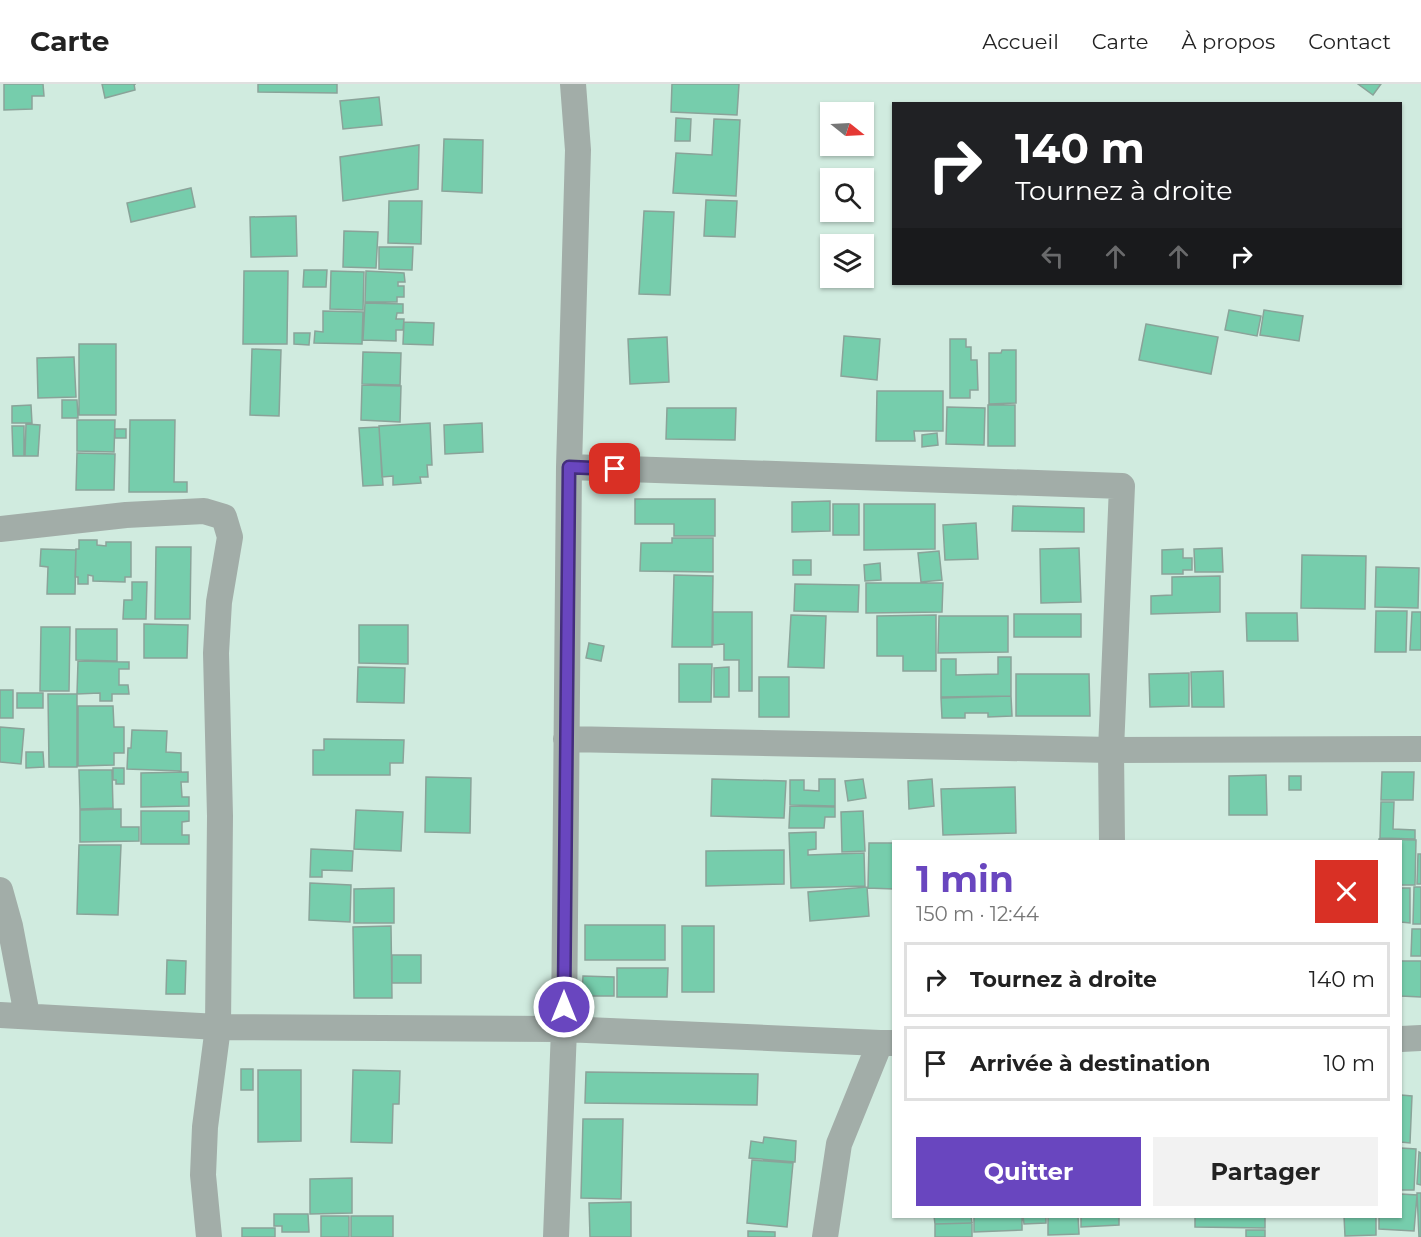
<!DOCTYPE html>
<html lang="fr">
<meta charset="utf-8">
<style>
body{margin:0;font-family:Montserrat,sans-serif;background:#f2f2f2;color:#222;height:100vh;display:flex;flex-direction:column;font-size:22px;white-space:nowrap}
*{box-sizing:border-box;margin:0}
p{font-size:20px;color:#767676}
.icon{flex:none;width:33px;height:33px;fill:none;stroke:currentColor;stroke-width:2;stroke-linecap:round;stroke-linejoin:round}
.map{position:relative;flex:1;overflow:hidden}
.side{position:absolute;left:892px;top:756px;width:510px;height:378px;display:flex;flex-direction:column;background:#fff;border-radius:0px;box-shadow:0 2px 4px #0004}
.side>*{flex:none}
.banner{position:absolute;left:892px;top:18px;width:510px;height:183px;border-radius:0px;box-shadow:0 2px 4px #0004;background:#202124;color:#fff;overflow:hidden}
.needle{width:39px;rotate:108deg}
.fabs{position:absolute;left:820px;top:18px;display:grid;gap:12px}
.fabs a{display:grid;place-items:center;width:54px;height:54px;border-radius:0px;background:#fff;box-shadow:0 2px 4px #0004;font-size:30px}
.pin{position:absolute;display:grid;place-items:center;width:51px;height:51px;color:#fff;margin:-26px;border-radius:12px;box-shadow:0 3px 9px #0006}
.me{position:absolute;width:66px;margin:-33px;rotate:0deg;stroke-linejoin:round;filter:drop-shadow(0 0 4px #0008)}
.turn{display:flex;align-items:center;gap:21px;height:126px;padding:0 24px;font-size:27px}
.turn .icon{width:78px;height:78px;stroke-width:2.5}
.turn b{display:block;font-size:42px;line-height:51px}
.lanes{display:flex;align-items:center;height:57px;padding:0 24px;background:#0003;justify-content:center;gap:30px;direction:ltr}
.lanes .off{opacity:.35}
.round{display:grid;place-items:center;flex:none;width:63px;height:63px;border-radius:0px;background:#f2f2f2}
.overview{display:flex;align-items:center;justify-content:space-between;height:102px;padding:0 24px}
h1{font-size:36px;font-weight:700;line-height:45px;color:#6946bf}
.cta{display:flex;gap:12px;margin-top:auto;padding:12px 24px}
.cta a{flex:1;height:69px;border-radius:0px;background:#6946bf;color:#fff;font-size:24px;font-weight:700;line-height:69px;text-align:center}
.cta a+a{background:#f2f2f2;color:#222}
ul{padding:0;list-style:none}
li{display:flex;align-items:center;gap:18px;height:75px;margin:0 12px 9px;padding:0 12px;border:3px solid #e0e0e0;border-radius:0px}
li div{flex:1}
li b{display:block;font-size:22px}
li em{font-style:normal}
header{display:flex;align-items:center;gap:36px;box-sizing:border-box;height:84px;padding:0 30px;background:#fff;border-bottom:2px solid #e0e0e0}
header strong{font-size:28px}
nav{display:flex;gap:33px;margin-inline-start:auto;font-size:21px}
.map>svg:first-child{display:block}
.building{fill:#76cdac;stroke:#8aa399;stroke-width:1.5}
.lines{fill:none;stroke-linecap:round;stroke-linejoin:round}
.minor{stroke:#a2ada8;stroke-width:26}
.route-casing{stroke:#442e7c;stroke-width:15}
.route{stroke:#6946bf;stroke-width:10}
</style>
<header>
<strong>Carte</strong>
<nav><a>Accueil</a><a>Carte</a><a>À propos</a><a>Contact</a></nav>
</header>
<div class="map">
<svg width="1421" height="1153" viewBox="0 0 1421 1153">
<rect width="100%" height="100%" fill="#d0ebdf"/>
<path class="building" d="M4,0H43L44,12H32V25L4,26Z
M102,0H136H134L135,6L105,14Z
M258,0H337V9L258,8Z
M672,0H739L737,31L671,28Z
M1358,0H1381L1373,11Z
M379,13L382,41L343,45L340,17Z
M676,34L691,35L690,57H675Z
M714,35L740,36L736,112L673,109L676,69L712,71Z
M444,55L483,56L482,109L442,107Z
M419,61L418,105L343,117L340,73Z
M191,104L195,123L131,138L127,119Z
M706,116L737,117L735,153L704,152Z
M389,117H422L421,160L388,159Z
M644,127L674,128L670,211L639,210Z
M296,132L297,172L251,173L250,133Z
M344,147L378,148L376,184L343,183Z
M379,163H413L412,186L379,185Z
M304,186H327L326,203H303Z
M244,187H288L287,260H243Z
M331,187L364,188L363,226L330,225Z
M366,187L404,189L405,198H398V202H404V213H397V218H365Z
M365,219L403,220V229H397L396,235H404L403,246H396V257L363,256Z
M1229,226L1261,232L1257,252L1225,246Z
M1264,226L1303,232L1299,257L1260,251Z
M323,227L363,228L362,260L314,259L315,247L323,248Z
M404,238L434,239L433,261L403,260Z
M1146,240L1218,253L1211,290L1139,276Z
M294,249H310L309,261L294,260Z
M844,252L880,255L877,296L841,292Z
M667,253L669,298L630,300L628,255Z
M950,255H966V263H971V276H977L978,306H970V314H950Z
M79,260H116V331H79Z
M252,265L281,266L279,332L250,331Z
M1002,266H1016V319L989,320V269H1001Z
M363,268L401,269L400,301L362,300Z
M74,273L76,313L38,314L37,274Z
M362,301L401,302L400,338L361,336Z
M877,307H943V347H914L915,357H876Z
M62,316H77L78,334H62Z
M31,321L32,339H12V322Z
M988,321H1015V362H988Z
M947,323L985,324L984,361L946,360Z
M667,324H736L735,356L666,355Z
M77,336H115L114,368L77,367Z
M130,336H175L174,398H187V408H129Z
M430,339L432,381H427L428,393H420L421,399L393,401V392L382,393L379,342Z
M482,339L483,368L445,370L444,341Z
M26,340L40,341L38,372H25Z
M12,342H24V372H13Z
M379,343L383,401L363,402L359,344Z
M115,345H126V354H115Z
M937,349L938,361L922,363V351Z
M77,369L115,370L114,406H76Z
M635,415H715V452H674V440H635Z
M830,417V447L792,448V418Z
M833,420H859V451H833Z
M864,420H935V465L864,466Z
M1013,422L1084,424V448L1012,447Z
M976,439L978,475L945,476L943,441Z
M672,454H713V488L640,487L641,459H672Z
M79,456H97V461L106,462V458H131V493H125V498L93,497V492L88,491V500H78V493H75L76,465H79Z
M156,463H191L190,535H155Z
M1079,464L1081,518L1041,519L1040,465Z
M1222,464L1223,488H1195L1194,465Z
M41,465L76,466L75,510H47L48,483L40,482Z
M1183,465V474H1192V486H1183V490H1162V466Z
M939,467L942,496L921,498L918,469Z
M1302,471L1366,472L1365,525L1301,524Z
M793,476H811V491H793Z
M880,479L881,496L865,497L864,481Z
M1376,483L1419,484L1418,524L1375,523Z
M674,491L713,492L712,563H672Z
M1220,492V528L1151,530V512L1172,511V493Z
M132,498H147L146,535H123L124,516H132Z
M866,499H943L942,528L866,529Z
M795,500L859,501L858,528L794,527Z
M1376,527H1407L1406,568H1375Z
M713,528H752V607H739V576H724V560L713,561Z
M1412,528H1421V566H1410Z
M1246,529H1297L1298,557H1247Z
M1014,530H1081V553H1014Z
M791,531L826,532L824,584L788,583Z
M936,531V587H903V572H877V532Z
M939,532H1008V568L938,569Z
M144,540L188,541L187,574H144Z
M359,541H408V580L359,579Z
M41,543H70L69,607H40Z
M76,545H117V577L76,576Z
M589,559L604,562L601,577L586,574Z
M998,573H1011V612L941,613V575H956V591L998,590Z
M78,577L129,578V585H119V601H128L129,610H112V617H100V609L77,610Z
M679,580H712L711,618H679Z
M358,583L405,584L404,619L357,618Z
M729,583V613H714V584Z
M1223,587L1224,623H1192L1191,588Z
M1189,589V622L1150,623L1149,590Z
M1016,590H1089L1090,632H1016Z
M759,593H789V633H759Z
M0,606H13V634H0Z
M17,609H43V624H17Z
M48,610H77V683H49Z
M1011,612L1012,632L988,633V629H965V634H942L941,614Z
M78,622H113L114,643H124V669H114V681L78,682Z
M0,643L24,645L21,680L0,678Z
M132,646L167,647L166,668L181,669V687L127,685L128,664H131Z
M324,655L404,656L403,679H390V691H313V666H324Z
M26,668H43L44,683L26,684Z
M113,684H124V700H116V696H113Z
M79,686H112L113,724L80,725Z
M188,688V698H181L182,713H189V722L141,723V689Z
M1382,688H1414L1413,716H1381Z
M1266,691L1267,731H1229V692Z
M1289,692H1301V706H1289Z
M426,693L471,694L470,749L425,748Z
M712,695L786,697L784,734L711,732Z
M819,695H835V722L790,721V696H804V706L819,707Z
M863,695L866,714L848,717L845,697Z
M932,695L934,722L909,725L908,697Z
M1015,703L1016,749L943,751L941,705Z
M1381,718H1394L1393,745L1415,746V755L1380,754Z
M790,722L835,723V733H825L824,744H789Z
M121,725V743H139V757L80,758V726Z
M356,726L403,728L401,767L354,765Z
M141,727H189V737L182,738V751H189V760H141Z
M863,727L865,767L842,768L841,728Z
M816,748V765L808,766V771L864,769L865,802L791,804L789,749Z
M1379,755L1416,756L1415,801H1401V758H1379Z
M869,759H894V805L868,804Z
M79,761H121L118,831L77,830Z
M311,765L353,767L352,787L322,786V793H310Z
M784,766V800L706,802V767Z
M1418,770H1421V800H1417Z
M310,799L351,801L350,838L309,836Z
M867,803L869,832L810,837L808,808Z
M1414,803H1421V840H1413Z
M394,804V839H354V805Z
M1401,804H1410V839L1401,838Z
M585,841H665V876H585Z
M391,842L392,914H354L353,843Z
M682,842H714V908H682Z
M1412,845H1421V872H1411Z
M392,871H421V899H392Z
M167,876L186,877L185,910H166Z
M1401,877H1421V913L1401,912Z
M617,884H668L667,913H617Z
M583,892L614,893V912H582Z
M241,985H253V1006H241Z
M258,986H301V1057L258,1058Z
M353,986L400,987L399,1020H393L392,1059L351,1058Z
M586,988L758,990L757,1021L585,1019Z
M1401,1011L1412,1012L1410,1059L1401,1058Z
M583,1035H623L621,1115L581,1114Z
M764,1053L796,1057L795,1078L749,1074L751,1057L763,1059Z
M1401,1064L1416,1065L1414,1106H1401Z
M1419,1068L1421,1069V1101L1417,1100Z
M752,1076L793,1079L787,1143L747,1139Z
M352,1094V1129L310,1130V1095Z
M1417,1109H1421V1153H1419Z
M1401,1110L1417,1111L1414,1147L1379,1145V1132H1401Z
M631,1118V1153H590L589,1119Z
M274,1130H308L309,1148H282V1142H274Z
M321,1132H349V1153H321Z
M351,1132H393V1153H351Z
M934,1132H971L972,1139L935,1140Z
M974,1132H1022V1146L974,1148Z
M1023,1132H1046V1139L1024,1140Z
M1048,1132H1078L1079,1150L1048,1151Z
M1081,1132H1119V1141L1081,1143Z
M1195,1132H1265V1144L1195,1143Z
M1344,1132H1376V1151L1345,1152Z
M972,1139V1153H935V1140Z
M242,1144H275V1153H242Z
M1246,1146H1265V1153H1246Z
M748,1147L775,1148V1153H748Z"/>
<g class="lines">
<path class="minor" d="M569,383L1122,402L1111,666L1112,758
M0,445L126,431L204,427L224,433L230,453L219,518L216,569L220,732L218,943L205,1043L203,1091L209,1153
M566,655L1111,666L1421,665
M0,806L10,842L27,931
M0,931L218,943L564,945L880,959
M1401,955L1421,954
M556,1153L564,945L569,383L578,66L573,0
M825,1153L839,1060L880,959H894"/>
</g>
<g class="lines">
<g class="route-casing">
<path id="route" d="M564,923L569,383L615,385"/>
</g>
<use href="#route" class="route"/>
</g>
</svg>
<div class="fabs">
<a><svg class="needle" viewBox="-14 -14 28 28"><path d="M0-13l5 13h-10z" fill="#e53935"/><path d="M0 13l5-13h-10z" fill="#767676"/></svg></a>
<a><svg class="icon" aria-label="search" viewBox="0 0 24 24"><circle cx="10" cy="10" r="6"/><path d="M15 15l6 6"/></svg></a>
<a><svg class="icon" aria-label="layers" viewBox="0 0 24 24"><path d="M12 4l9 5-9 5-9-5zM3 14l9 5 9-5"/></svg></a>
</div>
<div class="pin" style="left:615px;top:385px;background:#d93025"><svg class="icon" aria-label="arrive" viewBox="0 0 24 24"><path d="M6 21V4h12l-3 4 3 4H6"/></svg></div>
<svg class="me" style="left:564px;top:923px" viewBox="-20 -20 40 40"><circle r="17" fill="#6946bf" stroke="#fff" stroke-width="3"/><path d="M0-11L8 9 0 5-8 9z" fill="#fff"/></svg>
<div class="banner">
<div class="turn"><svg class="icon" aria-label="right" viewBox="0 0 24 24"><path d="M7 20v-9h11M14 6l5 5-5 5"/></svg><div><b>140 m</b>Tournez à droite</div></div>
<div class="lanes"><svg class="icon off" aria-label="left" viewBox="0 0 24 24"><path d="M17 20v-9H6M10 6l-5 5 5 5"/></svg><svg class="icon off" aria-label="ahead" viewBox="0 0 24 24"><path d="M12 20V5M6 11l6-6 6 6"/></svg><svg class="icon off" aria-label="ahead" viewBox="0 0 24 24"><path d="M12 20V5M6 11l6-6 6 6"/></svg><svg class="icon" aria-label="right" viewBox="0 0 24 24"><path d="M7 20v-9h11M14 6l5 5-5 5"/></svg></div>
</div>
<section class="side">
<div class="overview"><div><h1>1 min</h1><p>150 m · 12:44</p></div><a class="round" style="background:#d93025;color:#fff"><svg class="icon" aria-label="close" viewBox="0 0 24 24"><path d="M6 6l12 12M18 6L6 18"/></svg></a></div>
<ul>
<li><svg class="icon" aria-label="right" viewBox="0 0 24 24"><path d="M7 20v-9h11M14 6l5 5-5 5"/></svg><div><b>Tournez à droite</b></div><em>140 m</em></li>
<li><svg class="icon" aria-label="arrive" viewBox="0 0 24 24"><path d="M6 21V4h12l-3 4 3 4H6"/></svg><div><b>Arrivée à destination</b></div><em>10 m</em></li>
</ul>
<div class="cta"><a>Quitter</a><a>Partager</a></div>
</section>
</div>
